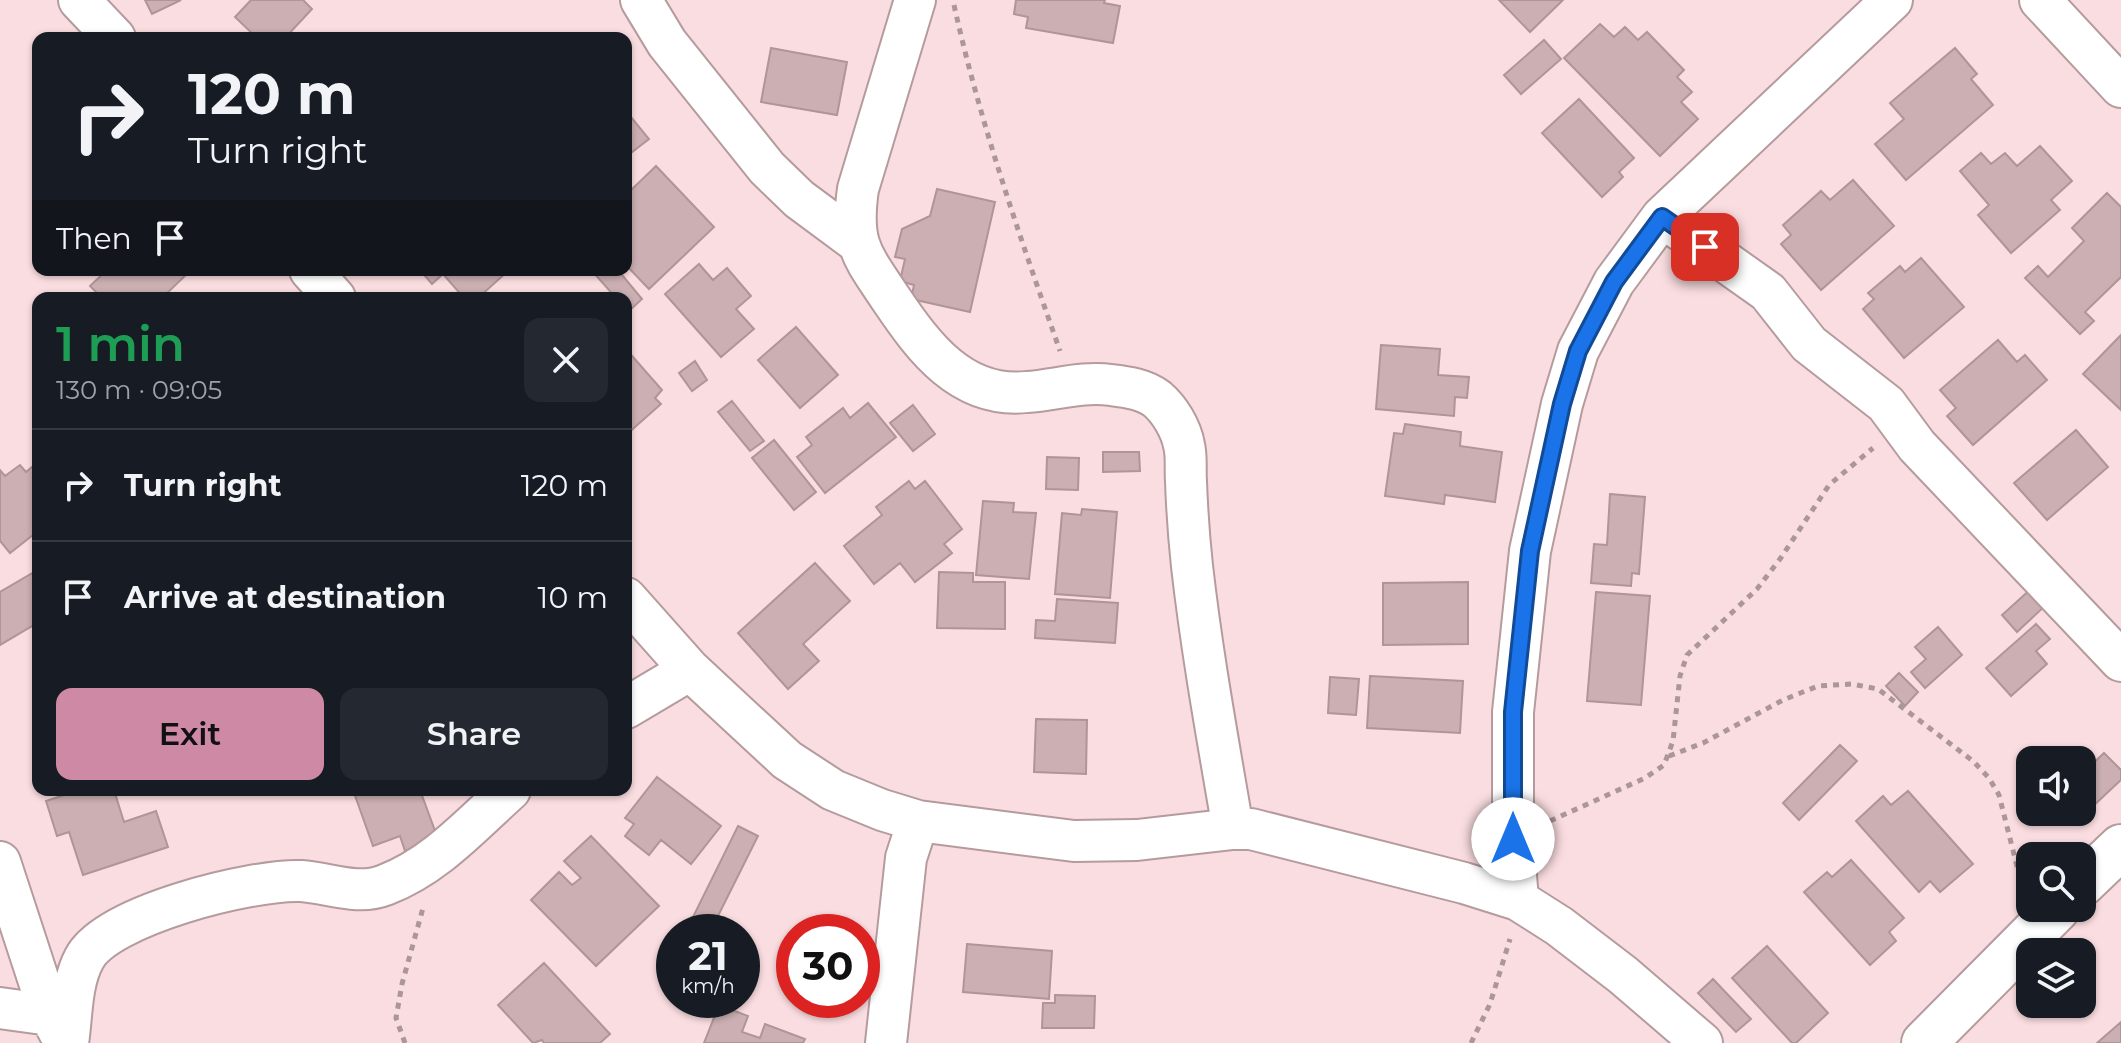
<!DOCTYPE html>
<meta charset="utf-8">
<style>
body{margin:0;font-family:Montserrat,sans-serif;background:#242831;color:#f1f3f6;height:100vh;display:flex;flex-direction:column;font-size:30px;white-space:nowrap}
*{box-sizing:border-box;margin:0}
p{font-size:26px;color:#9ea1a6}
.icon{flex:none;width:44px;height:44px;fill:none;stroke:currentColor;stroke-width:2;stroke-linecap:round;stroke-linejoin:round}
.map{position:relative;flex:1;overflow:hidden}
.drawer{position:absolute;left:32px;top:292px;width:600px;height:504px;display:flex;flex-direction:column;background:#171b24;border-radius:16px;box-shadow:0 2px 6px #0004}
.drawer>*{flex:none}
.guide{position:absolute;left:32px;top:32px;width:600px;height:244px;border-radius:16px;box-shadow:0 2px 6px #0004;background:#171b24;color:#f1f3f6;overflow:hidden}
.tools{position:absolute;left:2016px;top:746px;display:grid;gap:16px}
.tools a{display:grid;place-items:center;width:80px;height:80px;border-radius:16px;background:#171b24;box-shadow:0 2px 6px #0004;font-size:40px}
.speed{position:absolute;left:656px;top:914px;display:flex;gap:16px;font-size:40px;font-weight:700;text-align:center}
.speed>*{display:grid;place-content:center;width:104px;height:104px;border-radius:50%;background:#171b24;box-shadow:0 2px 6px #0004;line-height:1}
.speed small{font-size:20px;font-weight:400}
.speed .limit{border:12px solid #d22;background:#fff;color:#111}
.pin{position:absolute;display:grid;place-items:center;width:68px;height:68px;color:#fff;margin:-34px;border-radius:16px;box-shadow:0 4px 12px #0006}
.me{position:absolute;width:88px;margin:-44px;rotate:0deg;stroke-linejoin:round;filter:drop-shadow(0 0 6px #0008)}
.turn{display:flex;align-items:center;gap:28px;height:168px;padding:0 24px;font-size:36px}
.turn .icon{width:104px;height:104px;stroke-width:2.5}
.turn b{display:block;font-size:56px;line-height:68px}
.then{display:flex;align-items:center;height:76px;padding:0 24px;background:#0003;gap:16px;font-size:30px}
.round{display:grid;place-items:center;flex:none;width:84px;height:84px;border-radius:16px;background:#242831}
.summary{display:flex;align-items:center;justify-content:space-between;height:136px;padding:0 24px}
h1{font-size:48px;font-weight:600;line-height:60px;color:#1e9e55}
.action{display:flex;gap:16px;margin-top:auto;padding:16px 24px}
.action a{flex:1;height:92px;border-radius:16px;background:#ce89a4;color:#111;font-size:32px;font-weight:600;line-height:92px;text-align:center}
.action a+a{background:#242831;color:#f1f3f6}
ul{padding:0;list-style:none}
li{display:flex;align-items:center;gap:24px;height:112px;padding:0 24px;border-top:2px solid #363941}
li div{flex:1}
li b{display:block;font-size:30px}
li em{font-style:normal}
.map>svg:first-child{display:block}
.building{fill:#cbafb2;stroke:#af9597;stroke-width:2}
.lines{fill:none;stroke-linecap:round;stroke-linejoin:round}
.minor-casing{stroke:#b59b9d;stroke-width:44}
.tertiary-casing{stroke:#b59b9d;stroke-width:48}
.path{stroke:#ab9698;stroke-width:5;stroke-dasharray:6 6;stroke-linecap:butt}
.minor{stroke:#fff;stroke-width:40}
.tertiary{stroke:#fff;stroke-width:44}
.route-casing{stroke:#114b97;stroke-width:20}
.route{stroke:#1a73e8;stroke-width:14}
</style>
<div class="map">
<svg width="2121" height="1043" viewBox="0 0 2121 1043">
<rect width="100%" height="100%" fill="#fadde0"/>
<path class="building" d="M145,0H181L152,14Z
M251,0H303L312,9L285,38H257L235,17Z
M1016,0H1105L1104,3L1120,6L1113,43L1026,28L1028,17L1014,14Z
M1499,0H1563L1530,32Z
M1600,24L1614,37L1625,27L1638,40L1647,32L1684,70L1677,77L1692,92L1681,102L1698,119L1660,156L1564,58Z
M1544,40L1561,59L1521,94L1504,75Z
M771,48L847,62L837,115L761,102Z
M1955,48L1977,74L1971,79L1993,105L1906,180L1875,144L1904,119L1890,103Z
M1579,99L1634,158L1619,172L1623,177L1602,197L1542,133Z
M626,111L649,139L627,156H626Z
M2040,146L2072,181L2051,200L2060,210L2011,253L1978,215L1989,205L1960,171L1981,153L1991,164L2005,153L2017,166Z
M656,166L714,227L649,289L626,265V195Z
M1853,180L1894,226L1821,290L1781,244L1791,235L1783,225L1821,191L1830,200Z
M937,189L995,202L970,312L911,299L914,285L900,281L905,259L895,257L902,229L930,216Z
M2107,193L2121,207V277L2085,312L2094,321L2080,334L2025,278L2038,266L2048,277L2084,241L2072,228Z
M1921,258L1964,307L1904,358L1863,309L1874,299L1868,293L1900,266L1905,272Z
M699,264L713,280L727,268L751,296L736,309L754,329L721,357L665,294Z
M107,270H189L190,271L162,298H102L90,286Z
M420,270H509L478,298H464L443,274L432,284Z
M595,270H618L642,299L628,312L626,298H616L593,272Z
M796,327L838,375L800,408L758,360Z
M2121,335V410L2083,374Z
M1998,340L2017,362L2025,355L2047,380L1973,445L1947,416L1956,408L1940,390Z
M1381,345L1440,349L1438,375L1469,377L1467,398L1455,397L1454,416L1376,409Z
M626,349L662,390L655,398L661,404L626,435Z
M695,361L707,380L692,391L679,373Z
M732,401L764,441L750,451L718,412Z
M868,403L896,437L825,493L797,457L812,445L806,437L843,408L850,418Z
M913,405L935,434L913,451L890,423Z
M1405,424L1461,432L1460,446L1502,452L1495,502L1445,495L1444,504L1385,496L1394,433L1403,434Z
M2076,430L2108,467L2047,520L2014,483Z
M774,440L816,492L794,510L752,458Z
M1103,452H1139L1140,471L1103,472Z
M1047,457L1079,458L1078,490L1046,489Z
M38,462V531L10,553L0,541V470L5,476L20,465L26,472Z
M909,481L915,489L925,481L962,529L944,544L952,553L915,582L900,563L874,584L844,546L882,515L876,507Z
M1610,494L1645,497L1639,574L1632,573L1631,586L1591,583L1594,544L1607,545Z
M983,501L1014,503L1013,512L1036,513L1029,579L976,575Z
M1082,509L1117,512L1110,598L1055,594L1062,513L1081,515Z
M815,563L850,601L803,644L819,661L788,689L738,633Z
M36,571L38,629L34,625L0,645V592Z
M939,572L973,573V582H1005V629L937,628Z
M1468,582V644L1383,645V583Z
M2032,588L2047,604L2017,632L2002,615Z
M1596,592L1650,596L1641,705L1587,701Z
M1057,599L1118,603L1115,643L1035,638L1036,620L1055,621Z
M2036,624L2050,639L2036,651L2047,664L2011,696L1986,668Z
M1938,627L1962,655L1925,688L1911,672L1926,659L1915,647Z
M1899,673L1918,692L1905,706L1886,686Z
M1370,676L1463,681L1460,733L1367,728Z
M1330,677L1359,679L1356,715L1328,713Z
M1036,719L1087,720L1086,774L1034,772Z
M1840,745L1857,761L1799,820L1783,803Z
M2104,753L2121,770V780L2092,807L2082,797V774Z
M657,777L721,826L691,864L661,840L649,855L625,836L634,824L625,818Z
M80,790H114L124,822L156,811L168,847L83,875L69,832L57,836L46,801Z
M353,790H420L438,839L405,851L400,836L373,846Z
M1908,791L1973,864L1940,892L1930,881L1919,892L1856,821L1883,796L1891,805Z
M738,826L758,836L710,932H703L689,925Z
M591,836L659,906L596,966L531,900L559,872L572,885L581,878L564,861Z
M1851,860L1904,918L1889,932L1896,941L1870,965L1804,892L1827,872L1832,877Z
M967,944L1052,951L1049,999L963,992Z
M1767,946L1828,1013L1796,1043H1792L1732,978Z
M544,963L610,1034L600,1043H544L542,1040L533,1043L498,1005Z
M1713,979L1751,1019L1736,1032L1698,993Z
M1055,995L1095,996L1094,1028H1042L1043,1003H1055Z
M719,1005L748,1016L742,1032L760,1038L765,1024L805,1039L803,1043H704Z
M2121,1022V1043H2097Z"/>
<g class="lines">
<g class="minor-casing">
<path id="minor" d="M79,0L115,38
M641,0L667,43L767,168L799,199L857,242
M915,0L858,189C850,245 862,255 891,299C924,348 962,399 1027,392C1055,390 1083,381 1111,385C1127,387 1144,389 1157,399C1170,410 1181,429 1184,445C1187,457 1185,470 1186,481C1187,510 1189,538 1192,566C1202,654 1218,741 1233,829
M2040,0L2121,87
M1662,217L1768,292L1809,344L1886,404L1917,446L2121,661
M310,270L335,298
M626,598L690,670L787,760L833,790L882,810L918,821L1074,841L1137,840L1233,829H1251L1464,883L1518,900L1559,926L1623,975L1702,1043
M626,708L690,670
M0,862L50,1015L65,1043
M1518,900L1513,839V712L1530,551L1562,404L1578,351L1614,282L1662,217L1892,0
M0,1008L50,1015
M68,1043C72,1017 71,983 84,959C106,915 253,879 301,881C330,883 357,896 385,885C435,866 471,825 510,790
M886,1043L906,858L918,821"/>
</g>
<g class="tertiary-casing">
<path id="tertiary" d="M2082,884L2121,847
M1924,1043L2058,908"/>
</g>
<path class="path" d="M954,5C980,123 1020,237 1060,351
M1669,756L1703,743L1783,700L1818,686L1852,684L1878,689L1973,761L1989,778L1999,795L2023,890
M1550,821L1645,778L1664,765L1673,741L1680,676L1687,655L1757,589L1780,559L1829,485L1873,448
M405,1043L396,1018L402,984L423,908
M1471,1043L1490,1004L1510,939"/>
<use href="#minor" class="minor"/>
<use href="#tertiary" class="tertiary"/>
</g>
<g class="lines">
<g class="route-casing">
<path id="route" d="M1513,839V712L1530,551L1562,404L1578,351L1614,282L1662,217L1705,247"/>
</g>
<use href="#route" class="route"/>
</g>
</svg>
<div class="tools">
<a><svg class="icon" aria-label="sound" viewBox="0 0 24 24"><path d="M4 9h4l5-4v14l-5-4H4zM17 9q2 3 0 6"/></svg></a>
<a><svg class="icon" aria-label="search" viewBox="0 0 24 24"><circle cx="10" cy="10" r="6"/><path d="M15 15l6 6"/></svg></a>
<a><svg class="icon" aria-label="layers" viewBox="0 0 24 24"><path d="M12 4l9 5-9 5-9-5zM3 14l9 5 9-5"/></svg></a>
</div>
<div class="speed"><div>21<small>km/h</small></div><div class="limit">30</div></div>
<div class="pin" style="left:1705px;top:247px;background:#d93025"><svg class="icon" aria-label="arrive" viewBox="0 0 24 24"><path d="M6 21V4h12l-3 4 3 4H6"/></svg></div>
<svg class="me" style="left:1513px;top:839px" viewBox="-20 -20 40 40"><circle r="19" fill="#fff"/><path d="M0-13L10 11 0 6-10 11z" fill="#1a73e8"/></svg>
<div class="guide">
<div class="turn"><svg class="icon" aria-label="right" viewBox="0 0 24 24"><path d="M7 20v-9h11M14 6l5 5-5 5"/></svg><div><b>120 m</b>Turn right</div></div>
<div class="then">Then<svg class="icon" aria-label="arrive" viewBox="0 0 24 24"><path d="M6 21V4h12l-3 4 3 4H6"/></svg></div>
</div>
<section class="drawer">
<div class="summary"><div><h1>1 min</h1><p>130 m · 09:05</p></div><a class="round"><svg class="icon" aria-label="close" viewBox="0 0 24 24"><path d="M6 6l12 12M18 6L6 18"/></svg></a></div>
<ul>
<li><svg class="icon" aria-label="right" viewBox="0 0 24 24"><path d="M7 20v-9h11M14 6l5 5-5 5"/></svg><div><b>Turn right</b></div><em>120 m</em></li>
<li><svg class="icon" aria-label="arrive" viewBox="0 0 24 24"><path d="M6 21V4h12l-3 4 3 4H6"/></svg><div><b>Arrive at destination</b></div><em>10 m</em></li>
</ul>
<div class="action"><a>Exit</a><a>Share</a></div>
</section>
</div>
